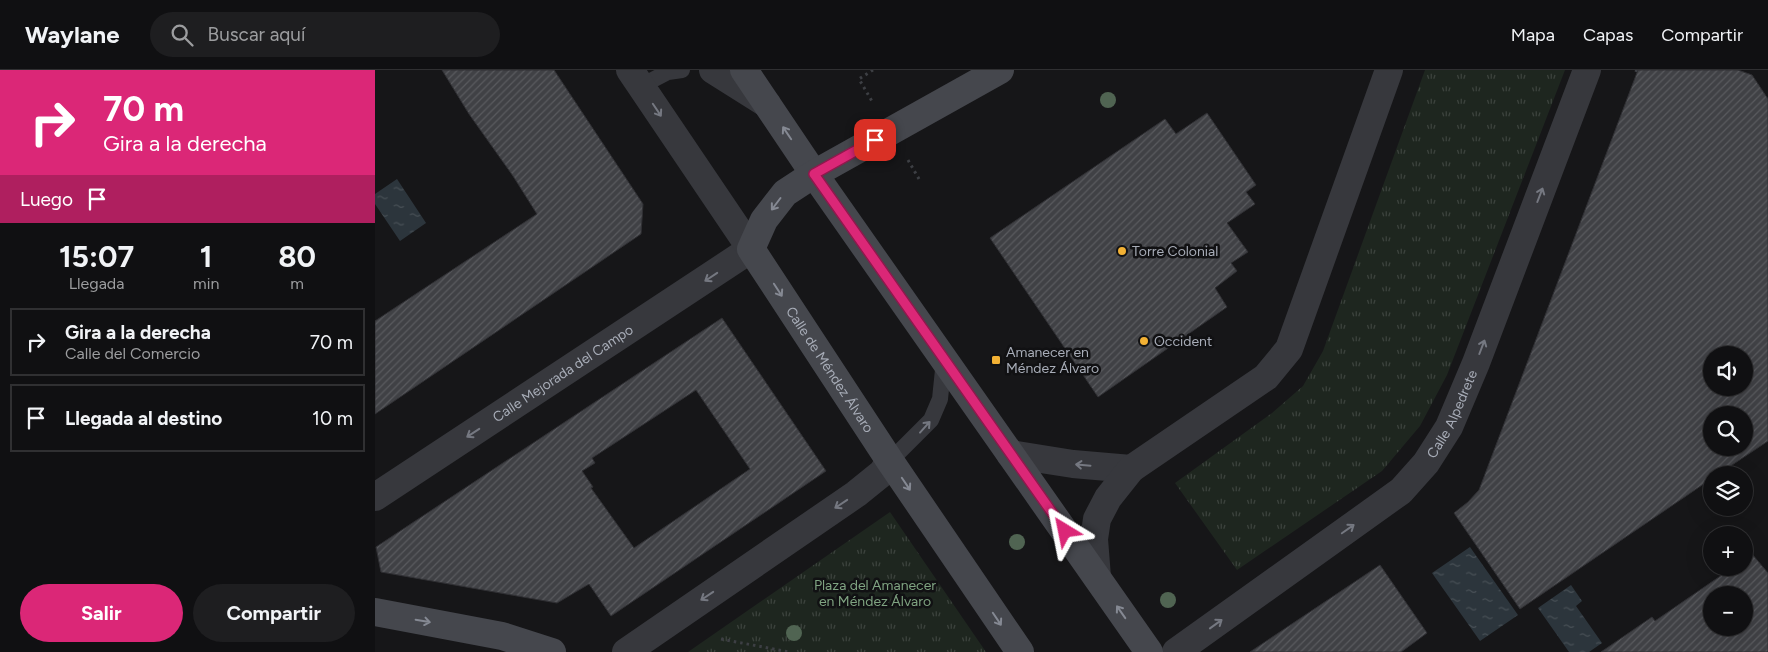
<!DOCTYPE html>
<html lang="es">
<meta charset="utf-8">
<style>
body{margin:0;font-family:Figtree,sans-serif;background:#1e1e20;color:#f1f3f6;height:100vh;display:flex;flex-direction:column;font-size:19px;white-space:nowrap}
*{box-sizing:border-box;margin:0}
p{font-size:16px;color:#9c9d9f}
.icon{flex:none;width:28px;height:28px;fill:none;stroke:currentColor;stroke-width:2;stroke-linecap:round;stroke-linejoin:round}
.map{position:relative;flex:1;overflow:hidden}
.sheet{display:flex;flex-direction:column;background:#101012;width:375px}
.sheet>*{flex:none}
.banner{background:#db2777;color:#fff;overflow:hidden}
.fabs{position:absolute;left:1328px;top:276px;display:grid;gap:10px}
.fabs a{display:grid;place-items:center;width:50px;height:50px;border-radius:50%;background:#101012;box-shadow:0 5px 20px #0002,0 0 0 1px #303032;font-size:25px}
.pin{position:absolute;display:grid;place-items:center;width:42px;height:42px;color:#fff;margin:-21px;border-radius:10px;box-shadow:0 2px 8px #0006}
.me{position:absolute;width:55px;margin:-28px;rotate:325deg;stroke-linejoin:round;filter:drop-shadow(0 0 4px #0008)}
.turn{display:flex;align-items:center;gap:18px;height:105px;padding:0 20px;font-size:22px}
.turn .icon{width:65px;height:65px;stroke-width:2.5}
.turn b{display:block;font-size:35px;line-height:42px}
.then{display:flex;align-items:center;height:48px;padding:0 20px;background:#0003;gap:10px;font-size:19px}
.eta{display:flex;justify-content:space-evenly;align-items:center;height:85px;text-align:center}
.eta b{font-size:30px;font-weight:700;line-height:35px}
.cta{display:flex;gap:10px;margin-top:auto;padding:10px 20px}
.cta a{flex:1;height:58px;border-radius:30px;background:#db2777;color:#fff;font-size:20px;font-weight:700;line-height:58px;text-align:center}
.cta a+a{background:#1e1e20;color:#f1f3f6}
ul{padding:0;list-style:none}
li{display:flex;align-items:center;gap:15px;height:68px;margin:0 10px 8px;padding:0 10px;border:2px solid #303032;border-radius:0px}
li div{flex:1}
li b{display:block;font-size:19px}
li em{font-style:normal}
header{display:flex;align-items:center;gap:30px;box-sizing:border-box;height:70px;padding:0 25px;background:#101012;border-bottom:1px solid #303032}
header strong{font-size:24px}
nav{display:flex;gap:28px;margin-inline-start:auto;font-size:18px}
.search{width:350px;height:45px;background:#1e1e20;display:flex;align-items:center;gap:12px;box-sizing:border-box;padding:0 18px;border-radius:28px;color:#9c9d9f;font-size:19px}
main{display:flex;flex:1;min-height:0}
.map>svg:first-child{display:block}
.grass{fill:url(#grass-tufts)}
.water{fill:url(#water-ripples)}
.building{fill:url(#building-hatch);stroke:#303034;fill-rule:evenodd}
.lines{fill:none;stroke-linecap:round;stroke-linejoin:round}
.path{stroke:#3d3f44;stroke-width:3;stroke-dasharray:2.5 4;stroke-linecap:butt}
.service{stroke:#37383d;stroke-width:16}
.minor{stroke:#37383d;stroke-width:28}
.tertiary{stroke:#37383d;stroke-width:28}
.secondary{stroke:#45474d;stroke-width:28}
.tree{fill:#506452}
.oneway{stroke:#757881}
.oneway2{stroke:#858993}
.route-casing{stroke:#8e194d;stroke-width:12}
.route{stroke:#db2777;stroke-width:9}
.poi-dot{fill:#f2b134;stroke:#111113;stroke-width:2}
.labels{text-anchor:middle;stroke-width:5;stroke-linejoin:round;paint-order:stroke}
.poi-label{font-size:14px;fill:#a8adb8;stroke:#111113;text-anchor:start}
.street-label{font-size:14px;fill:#a8adb8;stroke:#111113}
.park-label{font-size:14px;fill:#7fa381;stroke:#111113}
</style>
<header>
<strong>Waylane</strong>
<div class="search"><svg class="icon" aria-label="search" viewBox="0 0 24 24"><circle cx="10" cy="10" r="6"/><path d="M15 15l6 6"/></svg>Buscar aquí</div>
<nav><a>Mapa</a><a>Capas</a><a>Compartir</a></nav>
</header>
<main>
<section class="sheet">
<div class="banner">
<div class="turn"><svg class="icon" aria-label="right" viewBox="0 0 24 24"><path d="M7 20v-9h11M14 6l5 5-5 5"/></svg><div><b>70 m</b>Gira a la derecha</div></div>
<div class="then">Luego<svg class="icon" aria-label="arrive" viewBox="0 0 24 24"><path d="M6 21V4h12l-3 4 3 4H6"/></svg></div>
</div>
<div class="eta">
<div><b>15:07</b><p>Llegada</p></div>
<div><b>1</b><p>min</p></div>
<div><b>80</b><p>m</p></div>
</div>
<ul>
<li><svg class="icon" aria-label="right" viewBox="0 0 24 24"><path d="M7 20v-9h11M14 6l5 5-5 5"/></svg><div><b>Gira a la derecha</b><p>Calle del Comercio</p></div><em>70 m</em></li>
<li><svg class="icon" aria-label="arrive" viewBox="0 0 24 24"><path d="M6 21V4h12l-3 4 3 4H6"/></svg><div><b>Llegada al destino</b></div><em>10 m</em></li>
</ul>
<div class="cta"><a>Salir</a><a>Compartir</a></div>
</section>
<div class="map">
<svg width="1393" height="582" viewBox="0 0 1393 582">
<defs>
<pattern id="grass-tufts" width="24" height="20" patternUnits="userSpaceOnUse" patternTransform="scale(1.25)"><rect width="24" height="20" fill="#1e261f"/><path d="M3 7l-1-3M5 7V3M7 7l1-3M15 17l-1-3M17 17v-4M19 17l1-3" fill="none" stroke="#3c433d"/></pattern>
<pattern id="water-ripples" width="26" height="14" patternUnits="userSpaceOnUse" patternTransform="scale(1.25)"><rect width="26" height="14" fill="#2c353c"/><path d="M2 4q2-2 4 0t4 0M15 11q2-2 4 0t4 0" fill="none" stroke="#485056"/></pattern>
<pattern id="building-hatch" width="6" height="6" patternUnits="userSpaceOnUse" patternTransform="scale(1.25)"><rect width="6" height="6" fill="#404145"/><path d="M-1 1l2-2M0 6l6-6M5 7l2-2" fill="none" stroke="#595a5e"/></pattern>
</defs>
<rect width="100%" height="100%" fill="#161618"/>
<path class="grass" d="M1050,0H1190L1072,305L1045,356L1007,401L862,500L800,413L897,343L928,316L948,281Z
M515,442L611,582H313Z"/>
<path class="water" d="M22,109L51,153L25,171L0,134V124Z
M1095,477L1143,545L1105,571L1057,503Z
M1196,515L1207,531L1201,536L1227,573L1214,582H1194L1163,538Z"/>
<path class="building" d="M67,0H179L268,134L266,164L0,344V251L162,144L138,106L94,44Z
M1263,0H1363L1377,5L1393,29V371L1342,405H1336V409L1145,539L1079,443L1093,432L1104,420ZM1336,285H1369V318H1336ZM1336,345H1369V378H1336Z
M832,43L881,115L871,122L880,134L852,153L873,182L856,193L862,201L840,218L852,237L723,327L615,168L790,49L801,64Z
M347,248L451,401L236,546L214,514L182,533L6,502L1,477ZM321,320L375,399L259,478L216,418L218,417L207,401L220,393L217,388Z
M1377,484L1393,503V582H1226L1277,547L1280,551L1357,498H1369V490ZM1336,525H1369V558H1336Z
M1005,495L1052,563L1026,582H875Z"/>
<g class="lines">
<path class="path" d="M498,0L484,9L498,33
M1260,0L1263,1
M533,90L544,109
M346,569L414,582"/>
<path class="service" d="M266,16L293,2L307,0
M515,391L556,350L565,329L569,290"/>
<g class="minor">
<path d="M338,0L392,34"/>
<path d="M635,384L698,394L756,399"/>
<path id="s1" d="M0,427L376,179"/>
<path d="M722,507L719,469L722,449L733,428L756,399L891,307L914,279L1014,0"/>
<path d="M251,582L481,424L507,403L515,391"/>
<path id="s2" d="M801,582L1026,421L1051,393L1074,357L1101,293L1212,0"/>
</g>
<path class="tertiary" d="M255,0L376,179"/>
<g class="secondary">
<path d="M369,0L439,104L774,582"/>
<path id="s3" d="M625,0L439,104L410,123L389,150L376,179L515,391L645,582"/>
<path d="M0,542L127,566L177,582"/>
</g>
</g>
<g class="tree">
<circle cx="733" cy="30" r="8"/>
<circle cx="642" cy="472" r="8"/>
<circle cx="793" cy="530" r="8"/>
<circle cx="419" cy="563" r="8"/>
</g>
<defs><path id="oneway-shaft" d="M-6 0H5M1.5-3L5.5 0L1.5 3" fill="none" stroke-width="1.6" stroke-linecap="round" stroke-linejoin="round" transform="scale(1.25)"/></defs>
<g class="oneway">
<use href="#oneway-shaft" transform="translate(282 40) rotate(56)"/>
<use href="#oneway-shaft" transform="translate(1165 125) rotate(-69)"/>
<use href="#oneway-shaft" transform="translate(336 207) rotate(146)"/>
<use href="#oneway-shaft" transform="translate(1107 277) rotate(-69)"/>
<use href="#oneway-shaft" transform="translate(550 357) rotate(-48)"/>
<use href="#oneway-shaft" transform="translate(98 363) rotate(147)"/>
<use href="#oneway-shaft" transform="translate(708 395) rotate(-175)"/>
<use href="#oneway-shaft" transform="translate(466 434) rotate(146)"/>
<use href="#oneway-shaft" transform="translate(973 459) rotate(-35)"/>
<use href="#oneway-shaft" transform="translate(332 526) rotate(146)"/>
<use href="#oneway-shaft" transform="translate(841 554) rotate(-36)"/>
</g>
<g class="oneway2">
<use href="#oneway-shaft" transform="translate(412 63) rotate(-124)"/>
<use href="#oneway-shaft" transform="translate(401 134) rotate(127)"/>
<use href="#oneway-shaft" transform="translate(403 220) rotate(57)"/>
<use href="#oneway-shaft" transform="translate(531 414) rotate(56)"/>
<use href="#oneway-shaft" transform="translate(746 542) rotate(-125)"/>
<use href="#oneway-shaft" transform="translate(622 549) rotate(56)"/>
<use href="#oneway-shaft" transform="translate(48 551) rotate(10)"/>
</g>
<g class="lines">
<g class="route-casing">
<path id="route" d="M500,70L439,104L690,461"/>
</g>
<use href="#route" class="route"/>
</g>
<g class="poi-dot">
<circle cx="747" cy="181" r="5"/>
<circle cx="769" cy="271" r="5"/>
<rect x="616" y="285" width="10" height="10" rx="2.5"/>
</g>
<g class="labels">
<g class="poi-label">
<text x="757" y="186">Torre Colonial</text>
<text x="779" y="276">Occident</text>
<text x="631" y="287">Amanecer en<tspan x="631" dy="16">Méndez Álvaro</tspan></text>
</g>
<g class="street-label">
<text dy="5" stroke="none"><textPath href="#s3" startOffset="458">Calle de Méndez Álvaro</textPath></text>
<text dy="5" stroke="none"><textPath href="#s1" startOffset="225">Calle Mejorada del Campo</textPath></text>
<text dy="5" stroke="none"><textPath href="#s2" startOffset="370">Calle Alpedrete</textPath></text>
</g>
<g class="park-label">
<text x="500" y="520">Plaza del Amanecer<tspan x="500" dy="16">en Méndez Álvaro</tspan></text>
</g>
</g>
</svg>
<div class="fabs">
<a><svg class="icon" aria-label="sound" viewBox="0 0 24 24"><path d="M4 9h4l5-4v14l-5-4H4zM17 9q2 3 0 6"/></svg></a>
<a><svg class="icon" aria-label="search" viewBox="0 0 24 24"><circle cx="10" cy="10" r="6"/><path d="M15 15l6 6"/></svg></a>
<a><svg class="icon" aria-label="layers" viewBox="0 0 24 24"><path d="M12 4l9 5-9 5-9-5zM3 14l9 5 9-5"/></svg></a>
<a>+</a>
<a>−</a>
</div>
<div class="pin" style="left:500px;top:70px;background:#d93025"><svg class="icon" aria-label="arrive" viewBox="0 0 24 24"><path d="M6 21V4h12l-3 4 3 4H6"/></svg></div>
<svg class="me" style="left:690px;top:461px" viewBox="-20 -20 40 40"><path d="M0-17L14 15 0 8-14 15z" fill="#db2777" stroke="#fff" stroke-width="4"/></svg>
</div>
</main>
